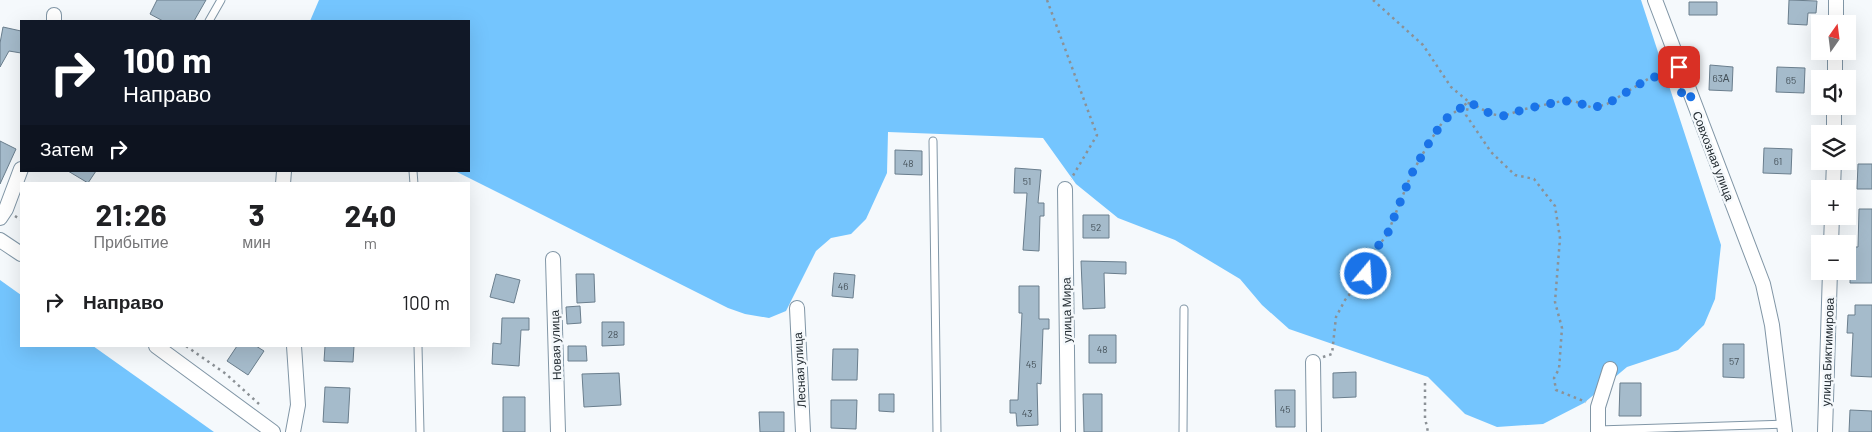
<!DOCTYPE html>
<html lang="ru">
<meta charset="utf-8">
<style>
body{margin:0;font-family:Barlow,sans-serif;background:#f6f6f6;color:#202124;height:100vh;display:flex;flex-direction:column;font-size:19px;white-space:nowrap}
*{box-sizing:border-box;margin:0}
p{font-size:16px;color:#757577}
.icon{flex:none;width:28px;height:28px;fill:none;stroke:currentColor;stroke-width:2;stroke-linecap:round;stroke-linejoin:round}
.map{position:relative;flex:1;overflow:hidden}
.side{position:absolute;left:20px;top:182px;width:450px;height:165px;display:flex;flex-direction:column;background:#fff;border-radius:0px;box-shadow:0 5px 20px #0002}
.side>*{flex:none}
.guide{position:absolute;left:20px;top:20px;width:450px;height:152px;border-radius:0px;box-shadow:0 5px 20px #0002;background:#111827;color:#fff;overflow:hidden}
.needle{width:32px;rotate:14deg}
.tools{position:absolute;left:1811px;top:15px;display:grid;gap:10px}
.tools a{display:grid;place-items:center;width:45px;height:45px;border-radius:0px;background:#fff;box-shadow:0 5px 20px #0002;font-size:25px}
.pin{position:absolute;display:grid;place-items:center;width:42px;height:42px;color:#fff;margin:-21px;border-radius:10px;box-shadow:0 2px 8px #0006}
.me{position:absolute;width:55px;margin:-28px;rotate:18deg;stroke-linejoin:round;filter:drop-shadow(0 0 4px #0008)}
.turn{display:flex;align-items:center;gap:18px;height:105px;padding:0 20px;font-size:22px}
.turn .icon{width:65px;height:65px;stroke-width:2.5}
.turn b{display:block;font-size:35px;line-height:42px}
.then{display:flex;align-items:center;height:48px;padding:0 20px;background:#0003;gap:10px;font-size:19px}
.eta{display:flex;justify-content:space-evenly;align-items:center;height:85px;text-align:center}
.eta b{font-size:30px;font-weight:700;line-height:35px}
ul{padding:0;list-style:none}
li{display:flex;align-items:center;gap:15px;height:70px;padding:0 20px}
li div{flex:1}
li b{display:block;font-size:19px}
li em{font-style:normal}
.map>svg:first-child{display:block}
.forest{fill:#74c5fe}
.building{fill:#a5bbcb;stroke:#6a7e8d}
.lines{fill:none;stroke-linecap:round;stroke-linejoin:round}
.service-casing{stroke:#8196a6;stroke-width:9}
.minor-casing{stroke:#8196a6;stroke-width:16}
.path{stroke:#8b9196;stroke-width:2.5;stroke-dasharray:2.5 4;stroke-linecap:butt}
.service{stroke:#fff;stroke-width:7}
.minor{stroke:#fff;stroke-width:14}
.route{stroke:#1a73e8;stroke-width:9;stroke-dasharray:0 16.2}
.labels{text-anchor:middle;stroke-width:5;stroke-linejoin:round;paint-order:stroke}
.number-label{font-size:10px;fill:#445058}
.street-label{font-size:12px;fill:#232c32;stroke:#f5f9fc}
</style>
<div class="map">
<svg width="1872" height="432" viewBox="0 0 1872 432">
<rect width="100%" height="100%" fill="#f5f9fc"/>
<path class="forest" d="M319,0H1641L1721,245L1715,299L1704,325L1678,350L1627,367L1584,403L1543,424L1497,427L1465,414L1428,377L1289,329L1262,305L1240,279L1175,240L1118,218L1076,184L1043,138L888,132L887,173L866,219L851,234L831,238L816,251L786,311L769,318L745,314L728,308L455,171H469V21H310Z
M0,280L21,295V346H93L214,432H0Z"/>
<path class="building" d="M157,0H206L194,21H163L150,14Z
M1789,0L1817,1L1816,13H1808L1807,25L1788,24Z
M1689,2H1717V15H1689Z
M3,27L21,31V53L9,51L0,67V43Z
M1710,65L1733,67L1732,91L1709,90Z
M1777,67L1805,68L1804,93L1776,92Z
M0,141L16,149L0,184Z
M1764,148L1792,149L1791,174L1763,173Z
M895,150L922,151V175L895,174Z
M1858,164H1872V189H1857Z
M1015,168L1041,170L1038,203H1044V216H1040L1039,251L1023,250L1027,193H1014Z
M68,171H96L88,183Z
M1859,209H1872V283H1850L1851,247H1858Z
M1083,215H1109V238H1083Z
M1081,261L1126,262V274L1104,273L1105,308L1083,309Z
M834,273L855,275L853,298L832,296Z
M496,274L520,280L514,303L490,297Z
M576,274H594L595,302L577,303Z
M1019,286H1039V319H1049V329H1043L1041,384L1037,383L1038,425L1017,426L1016,413H1010V400H1018L1022,313H1019Z
M1855,305H1872V377L1851,376L1853,333H1847L1848,315H1855Z
M580,306L581,323L567,324L566,307Z
M502,318H529V330H521L519,366L492,364L493,343L501,344Z
M602,322H624V345L602,346Z
M1089,335H1116V363H1089Z
M1723,344H1744V378L1723,377Z
M237,346H256L264,351L248,375L227,361Z
M325,346H354L353,362L324,361Z
M568,346H586L587,361H568Z
M833,349H858L857,380H832Z
M1356,372V397L1333,398V373Z
M619,373L621,405L584,407L582,374Z
M1620,383H1641V416H1619Z
M325,387L350,388L348,423L323,422Z
M1275,390H1295V427H1276Z
M879,394H894V412L879,411Z
M1083,394H1102V432H1084Z
M503,397H525V432H503Z
M831,400H857L856,429L831,428Z
M1850,410L1872,411V432H1849Z
M759,412H784V432H760Z"/>
<g class="lines">
<g class="service-casing">
<path id="service" d="M209,21L221,0
M933,141L937,432
M413,171L414,184
M418,346L420,432
M1598,430L1785,424
M1183,432L1184,309"/>
</g>
<g class="minor-casing">
<path id="minor" d="M1655,0L1763,284L1772,325L1785,432
M54,21V15
M1836,24V0
M1835,79V51
M1834,134V106
M283,184L284,171
M1065,189L1068,432
M1833,189L1834,161
M0,218L6,209L21,169
M0,240L21,254
M1831,244L1832,216
M553,259L558,432
M797,308L803,432
M156,346L273,432
M1313,362L1314,432
M293,432L298,405L294,346
M1598,432V407L1610,369
M1825,432L1830,271"/>
</g>
<path class="path" d="M1047,0L1097,135L1071,179
M1373,0L1423,45L1451,87L1469,102L1491,114L1503,116L1525,109L1562,101H1574L1593,108L1607,104L1648,79L1658,75L1674,87
M1469,102L1466,115L1491,152L1515,175L1534,179L1555,206L1560,238L1555,302L1562,328L1559,369L1554,378L1556,390L1586,402
M15,216L21,220
M186,346L226,374L259,404
M1323,357L1332,354L1336,317L1345,300L1366,274L1370,256L1387,235L1411,175L1430,141L1444,120L1467,103
M1425,383V418L1428,432"/>
<use href="#service" class="service"/>
<use href="#minor" class="minor"/>
</g>
<g class="lines">
<path class="route" d="M1366,274L1370,256L1387,235L1411,175L1430,141L1444,120L1469,102L1491,114L1503,116L1525,109L1562,101H1574L1592,108L1607,104L1648,79L1658,76L1692,100L1679,67"/>
</g>
<g class="labels">
<g class="number-label">
<text x="1721" y="82">63А</text>
<text x="1791" y="84">65</text>
<text x="1778" y="165">61</text>
<text x="908" y="167">48</text>
<text x="1027" y="185">51</text>
<text x="1096" y="231">52</text>
<text x="843" y="290">46</text>
<text x="613" y="338">28</text>
<text x="1102" y="353">48</text>
<text x="1734" y="365">57</text>
<text x="1031" y="368">45</text>
<text x="1285" y="413">45</text>
<text x="1027" y="417">43</text>
</g>
<g class="street-label">
<text transform="translate(1713 156) rotate(69)" y="4">Совхозная улица</text>
<text transform="translate(1067 310) rotate(-91)" y="4">улица Мира</text>
<text transform="translate(556 345) rotate(-92)" y="4">Новая улица</text>
<text transform="translate(1828 352) rotate(-88)" y="4">улица Биктимирова</text>
<text transform="translate(800 370) rotate(-93)" y="4">Лесная улица</text>
</g>
</g>
</svg>
<div class="tools">
<a><svg class="needle" viewBox="-14 -14 28 28"><path d="M0-13l5 13h-10z" fill="#e53935"/><path d="M0 13l5-13h-10z" fill="#757577"/></svg></a>
<a><svg class="icon" aria-label="sound" viewBox="0 0 24 24"><path d="M4 9h4l5-4v14l-5-4H4zM17 9q2 3 0 6"/></svg></a>
<a><svg class="icon" aria-label="layers" viewBox="0 0 24 24"><path d="M12 4l9 5-9 5-9-5zM3 14l9 5 9-5"/></svg></a>
<a>+</a>
<a>−</a>
</div>
<div class="pin" style="left:1679px;top:67px;background:#d93025"><svg class="icon" aria-label="arrive" viewBox="0 0 24 24"><path d="M6 21V4h12l-3 4 3 4H6"/></svg></div>
<svg class="me" style="left:1366px;top:274px" viewBox="-20 -20 40 40"><circle r="17" fill="#1a73e8" stroke="#fff" stroke-width="3"/><path d="M0-11L8 9 0 5-8 9z" fill="#fff"/></svg>
<div class="guide">
<div class="turn"><svg class="icon" aria-label="right" viewBox="0 0 24 24"><path d="M7 20v-9h11M14 6l5 5-5 5"/></svg><div><b>100 m</b>Направо</div></div>
<div class="then">Затем<svg class="icon" aria-label="right" viewBox="0 0 24 24"><path d="M7 20v-9h11M14 6l5 5-5 5"/></svg></div>
</div>
<section class="side">
<div class="eta">
<div><b>21:26</b><p>Прибытие</p></div>
<div><b>3</b><p>мин</p></div>
<div><b>240</b><p>m</p></div>
</div>
<ul>
<li><svg class="icon" aria-label="right" viewBox="0 0 24 24"><path d="M7 20v-9h11M14 6l5 5-5 5"/></svg><div><b>Направо</b></div><em>100 m</em></li>
</ul>
</section>
</div>
